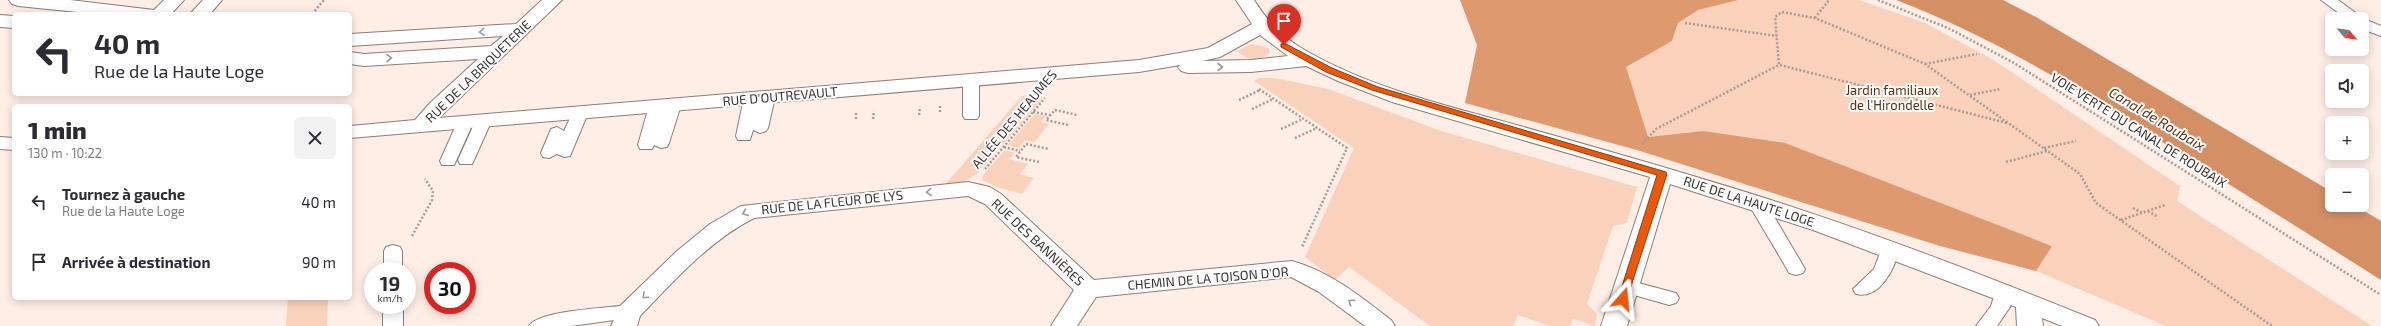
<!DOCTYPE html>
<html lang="fr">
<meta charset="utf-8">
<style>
body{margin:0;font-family:"Exo 2",sans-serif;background:#f2f2f3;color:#2b2b33;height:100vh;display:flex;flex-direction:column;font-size:15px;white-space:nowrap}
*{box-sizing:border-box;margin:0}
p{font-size:13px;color:#7c7c81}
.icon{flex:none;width:22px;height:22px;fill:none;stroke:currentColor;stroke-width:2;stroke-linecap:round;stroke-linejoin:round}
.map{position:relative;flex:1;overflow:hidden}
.drawer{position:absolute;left:12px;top:104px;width:340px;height:196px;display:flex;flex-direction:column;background:#fff;border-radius:6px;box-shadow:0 2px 10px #0003}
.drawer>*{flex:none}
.guide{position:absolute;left:12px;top:12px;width:340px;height:84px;border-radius:6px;box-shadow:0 2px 10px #0003;background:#fff;color:#2b2b33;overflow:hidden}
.needle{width:26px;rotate:119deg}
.tools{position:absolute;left:2325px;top:12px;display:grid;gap:8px}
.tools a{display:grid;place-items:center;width:44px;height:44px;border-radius:6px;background:#fff;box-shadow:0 2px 10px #0003;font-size:20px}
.speed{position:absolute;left:364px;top:262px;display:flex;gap:8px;font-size:20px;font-weight:700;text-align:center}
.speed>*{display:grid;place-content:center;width:52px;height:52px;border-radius:50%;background:#fff;box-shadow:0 2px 10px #0003;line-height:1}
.speed small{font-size:10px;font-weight:400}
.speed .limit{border:6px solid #d22;background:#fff;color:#111}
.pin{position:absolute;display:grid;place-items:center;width:34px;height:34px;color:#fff;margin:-41px -17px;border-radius:50% 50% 50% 0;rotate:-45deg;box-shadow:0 0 4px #0007}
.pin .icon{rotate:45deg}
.me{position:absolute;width:44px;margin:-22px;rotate:18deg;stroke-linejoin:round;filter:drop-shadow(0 0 3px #0008)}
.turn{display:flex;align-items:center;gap:14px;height:84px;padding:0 16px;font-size:18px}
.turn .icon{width:52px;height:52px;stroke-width:2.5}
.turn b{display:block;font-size:28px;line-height:34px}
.round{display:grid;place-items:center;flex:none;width:42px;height:42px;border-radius:6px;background:#f2f2f3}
.summary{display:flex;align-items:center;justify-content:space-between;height:68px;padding:0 16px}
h1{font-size:24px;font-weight:800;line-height:30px}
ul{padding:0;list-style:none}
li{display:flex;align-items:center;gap:12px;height:60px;padding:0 16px}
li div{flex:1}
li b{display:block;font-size:15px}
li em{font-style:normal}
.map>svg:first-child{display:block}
.green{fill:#fad1ba}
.forest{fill:#df996e}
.water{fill:#d48f65}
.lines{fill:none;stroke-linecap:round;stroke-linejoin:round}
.lane-casing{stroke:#8c7e76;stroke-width:2}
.street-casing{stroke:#8c7e76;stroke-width:2}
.path{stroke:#a79c95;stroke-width:2.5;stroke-dasharray:2 2;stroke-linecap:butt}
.lane{fill:#fff;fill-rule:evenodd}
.street{fill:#fff;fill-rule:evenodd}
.oneway{stroke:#9c9a98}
.route{fill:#ea580c;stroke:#983908}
.labels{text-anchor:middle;stroke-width:4;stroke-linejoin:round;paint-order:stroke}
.street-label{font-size:13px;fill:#3a3431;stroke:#fff}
.park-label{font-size:13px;fill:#5b2e0e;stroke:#fff}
.water-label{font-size:14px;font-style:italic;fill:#5d2f10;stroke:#fff}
</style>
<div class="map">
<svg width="2381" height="326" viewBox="0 0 2381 326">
<rect width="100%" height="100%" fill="#feeee5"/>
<path class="green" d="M1738,0H1859L1925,23L1992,59L2180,186L2177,201L2372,326H2166L2036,271L2052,245L1703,131L1648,137L1625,67L1672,41L1678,23L1698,10Z
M1252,44L1269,48L1270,53L1264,57L1251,61L1237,51Z
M1260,78H1275L1328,89L1441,131L1637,187L1627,223L1613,226L1587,304L1597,314L1595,326L1573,319L1570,326H1550L1518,315L1513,326H1430L1349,267L1335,280L1305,257L1354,148L1254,81Z
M1038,94L1042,96L1041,100L978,173L962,183L944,186L1022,96Z
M1035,114L1046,116L1041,122L1049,124L1034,142L1025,140L1019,148L1008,145Z
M1005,150L1015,153L1009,159L1028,164L1020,174L1034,178L1022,194L1000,188L982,180L983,175Z
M288,298H328L327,326H286Z"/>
<path class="forest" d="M1460,0H1738L1698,10L1678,23L1672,41L1626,67L1648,137L1703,131L1785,143L2052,246L2036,271L1940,246L1637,150L1465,103L1477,45Z"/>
<path class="water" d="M1896,0H2003L2036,17L2332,192V205H2354L2381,221V280C2310,235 2238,190 2167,145C2079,90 1993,37 1896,0Z"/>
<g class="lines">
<g class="lane-casing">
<path id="lane" d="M2321,0H2338L2364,19L2381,26V36L2362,29V19H2347Z
M971,75L979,80V116L977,119H965L963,116V80Z
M767,92L773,94L775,97L768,128L766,131L760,133L753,130L750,140H738L736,136L744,98L746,95L752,93L759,97Z
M673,100L679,102L681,105L669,143L667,147L661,148L654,145L652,149H640L638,145L649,106L651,103L657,101L665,106L667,102Z
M580,108L586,110L588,113L570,156L564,157L557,154L549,158L543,157L541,153L551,129L557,127L564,131L574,110Z
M483,117L489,119L491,122L474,160L472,164H460L458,160L475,122L477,119Z
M465,118L471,120L473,123L456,161L454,165H442L440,161L457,123L459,120Z
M1757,197L1763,199L1766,203L1805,269L1803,273L1796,275L1789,273L1787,269L1748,203L1751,199Z
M1890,243L1897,245L1899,249C1895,268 1880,300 1856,294L1853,289L1874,269L1883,245Z
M393,245L400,247L402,251V271H384V251L386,247Z
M1627,280L1676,293L1679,298L1676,303L1669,305L1620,291L1617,286L1620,281Z
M2004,285L2011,287L2014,292L2010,307L1997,326H1976L1991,306L1997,287Z
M383,305H403V326H383Z
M629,305L636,307L639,312L636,317L571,326H529C539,310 609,308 629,305Z"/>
</g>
<g class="street-casing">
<path id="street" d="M9,0H70L154,10L164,0H184L171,14H97L18,6L12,4Z
M203,0H222L210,14H190Z
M542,0H562L439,118L1139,60L1208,48L1252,24L1236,0H1254C1266,19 1279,34 1298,46C1365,87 1445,105 1520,126C1605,150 1690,174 1774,201C1883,236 1989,277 2095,320L2099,326H2062L2042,318L2043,326H2017L2016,307L1813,230L1670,184L1627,326H1601L1650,177L1392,102L1338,81L1306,66L1251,72L1188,73L1181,71L1178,67L1180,65L1139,72L350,138V126L415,120L430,103L478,59L364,66L350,64V52L364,54L491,46L503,36L350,46V34L516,24ZM1260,35L1288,56L1251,60L1202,61L1220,57Z
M0,15L14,16V28L0,27Z
M0,137L14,138V150L0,149Z
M968,182L990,187L1001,194L1094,280L1292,261C1331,272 1360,296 1391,320L1395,326H1365L1319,292L1291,277L1096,297L1077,326H1051L1074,290L985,204L968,196L754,218C709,241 675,280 640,316L637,326H611L620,306L677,251L710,224L741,206Z"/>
</g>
<path class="path" d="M1878,0L1948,28L2014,63L2381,295
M312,14L324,0
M1815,18L1829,0
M1685,23L1777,36
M1925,64L1977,54
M1780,65L2007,123
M1259,89L1347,148L1302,247
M1970,95L2000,89
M1239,100L1260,90
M940,106V113
M1252,109L1273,99
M1033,112L1050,115
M856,113V120
M919,115L920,107
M873,119L874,111
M1068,125L1046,120L1055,110L1077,115
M1281,129L1303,119
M1295,138L1317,128
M1642,144L1656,129L1779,65L1775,17L1782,12L1815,18L1925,64L2080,174L2096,203L2272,326
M1004,147L1020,151
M2044,148L2076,141
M1039,162L1016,157L1026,144L1049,149
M2006,162L2047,151
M985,169L1045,98
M2133,208L2142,213
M2148,211L2158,217
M2121,220L2165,205
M412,236L432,200L433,191L425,179"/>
<use href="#lane" class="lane"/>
<use href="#street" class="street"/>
</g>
<defs><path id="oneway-chevron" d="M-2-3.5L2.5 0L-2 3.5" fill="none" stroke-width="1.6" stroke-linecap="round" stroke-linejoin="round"/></defs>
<g class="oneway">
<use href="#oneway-chevron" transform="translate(482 32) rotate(176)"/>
<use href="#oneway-chevron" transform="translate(389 58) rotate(-3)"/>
<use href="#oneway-chevron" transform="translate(1220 67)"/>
<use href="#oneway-chevron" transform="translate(929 192) rotate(175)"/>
<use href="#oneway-chevron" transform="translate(745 213) rotate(160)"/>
<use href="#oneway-chevron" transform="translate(645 296) rotate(137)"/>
<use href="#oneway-chevron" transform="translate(1351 302) rotate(-143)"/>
</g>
<path class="route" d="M1284,43L1332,68L1378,87L1666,172L1667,174L1626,302H1619L1618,299L1657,175L1372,90L1326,72L1281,47V44Z"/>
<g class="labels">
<g class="street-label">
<text transform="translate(478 71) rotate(-44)" y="5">RUE DE LA BRIQUETERIE</text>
<text transform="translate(780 96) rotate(-5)" y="5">RUE D'OUTREVAULT</text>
<text transform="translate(1014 119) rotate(-50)" y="5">ALLÉE DES HEAUMES</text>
<text transform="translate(2139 130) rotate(32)" y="5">VOIE VERTE DU CANAL DE ROUBAIX</text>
<text transform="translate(1749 201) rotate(18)" y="5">RUE DE LA HAUTE LOGE</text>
<text transform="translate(832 202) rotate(-6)" y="5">RUE DE LA FLEUR DE LYS</text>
<text transform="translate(1038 242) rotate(43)" y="5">RUE DES BANNIÈRES</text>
<text transform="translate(1208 278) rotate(-5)" y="5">CHEMIN DE LA TOISON D'OR</text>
</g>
<g class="park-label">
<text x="1892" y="95">Jardin familiaux<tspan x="1892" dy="15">de l'Hirondelle</tspan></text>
</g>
<g class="water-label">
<text transform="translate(2157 119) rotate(31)" y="5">Canal de Roubaix</text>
</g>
</g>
</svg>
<div class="tools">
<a><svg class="needle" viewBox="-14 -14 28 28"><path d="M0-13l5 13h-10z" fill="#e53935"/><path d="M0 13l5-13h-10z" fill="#7c7c81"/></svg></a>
<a><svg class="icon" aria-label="sound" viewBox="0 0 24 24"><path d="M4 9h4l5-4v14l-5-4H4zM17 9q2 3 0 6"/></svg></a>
<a>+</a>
<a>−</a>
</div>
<div class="speed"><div>19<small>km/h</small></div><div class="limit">30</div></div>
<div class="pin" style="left:1284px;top:45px;background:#d93025"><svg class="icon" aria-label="arrive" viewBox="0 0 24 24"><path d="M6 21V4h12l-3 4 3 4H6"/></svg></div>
<svg class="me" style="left:1623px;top:299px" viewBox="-20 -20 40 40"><path d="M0-17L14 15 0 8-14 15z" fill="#ea580c" stroke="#fff" stroke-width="4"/></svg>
<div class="guide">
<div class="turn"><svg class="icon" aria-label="left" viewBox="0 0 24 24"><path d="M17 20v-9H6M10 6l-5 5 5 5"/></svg><div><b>40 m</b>Rue de la Haute Loge</div></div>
</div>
<section class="drawer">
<div class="summary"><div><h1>1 min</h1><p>130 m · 10:22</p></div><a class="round"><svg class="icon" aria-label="close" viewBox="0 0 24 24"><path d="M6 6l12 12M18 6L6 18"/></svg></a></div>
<ul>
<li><svg class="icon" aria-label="left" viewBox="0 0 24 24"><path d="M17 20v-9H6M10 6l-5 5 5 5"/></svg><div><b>Tournez à gauche</b><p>Rue de la Haute Loge</p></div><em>40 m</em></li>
<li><svg class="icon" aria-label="arrive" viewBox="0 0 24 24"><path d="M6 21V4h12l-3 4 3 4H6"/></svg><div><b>Arrivée à destination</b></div><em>90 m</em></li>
</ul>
</section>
</div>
